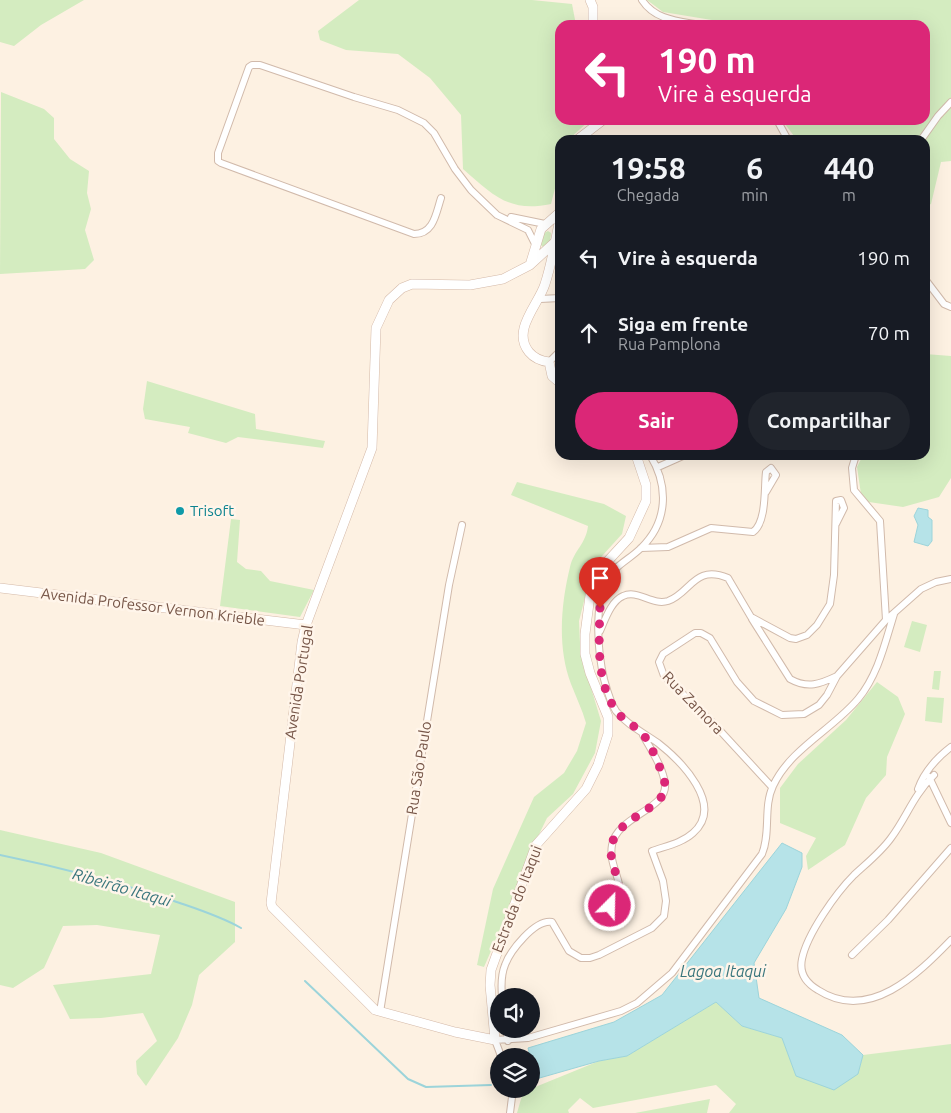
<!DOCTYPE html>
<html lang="pt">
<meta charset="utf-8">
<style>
body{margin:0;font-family:Ubuntu,sans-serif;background:#20242c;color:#f1f3f6;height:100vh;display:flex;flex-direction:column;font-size:19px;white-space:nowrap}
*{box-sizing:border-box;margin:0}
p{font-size:16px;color:#9ea1a6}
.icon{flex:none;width:28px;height:28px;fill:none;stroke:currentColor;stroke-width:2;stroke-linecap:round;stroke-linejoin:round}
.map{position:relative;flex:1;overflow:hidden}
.panel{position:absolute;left:555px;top:135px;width:375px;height:325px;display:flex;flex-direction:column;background:#171b24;border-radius:15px;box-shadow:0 5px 20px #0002}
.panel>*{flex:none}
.top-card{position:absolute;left:555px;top:20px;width:375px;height:105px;border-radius:15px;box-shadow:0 5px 20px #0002;background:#db2777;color:#fff;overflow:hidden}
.tools{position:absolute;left:490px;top:988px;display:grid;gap:10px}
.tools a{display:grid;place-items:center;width:50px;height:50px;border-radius:50%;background:#171b24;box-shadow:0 5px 20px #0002;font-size:25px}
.pin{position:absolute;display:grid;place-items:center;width:42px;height:42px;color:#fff;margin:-51px -21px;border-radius:50% 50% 50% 0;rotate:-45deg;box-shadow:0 0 5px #0007}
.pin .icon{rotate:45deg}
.me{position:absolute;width:55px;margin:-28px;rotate:23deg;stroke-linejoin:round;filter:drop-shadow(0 0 4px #0008)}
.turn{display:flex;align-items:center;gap:18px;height:105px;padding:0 20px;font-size:22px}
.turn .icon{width:65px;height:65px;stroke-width:2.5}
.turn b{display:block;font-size:35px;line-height:42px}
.eta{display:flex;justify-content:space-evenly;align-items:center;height:85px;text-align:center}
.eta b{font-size:30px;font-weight:700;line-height:35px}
.action{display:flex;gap:10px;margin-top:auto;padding:10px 20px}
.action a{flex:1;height:58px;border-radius:30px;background:#db2777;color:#fff;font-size:20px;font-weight:700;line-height:58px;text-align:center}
.action a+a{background:#20242c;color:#f1f3f6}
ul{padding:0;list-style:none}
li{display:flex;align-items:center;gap:15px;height:75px;padding:0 20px}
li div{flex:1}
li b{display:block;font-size:19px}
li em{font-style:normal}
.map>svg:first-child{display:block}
.green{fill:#d4ecc0}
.water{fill:#b6e3e8;stroke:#9cd4da}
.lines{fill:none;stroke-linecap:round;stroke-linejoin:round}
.stream{stroke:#9cd4da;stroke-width:2}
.street-casing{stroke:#d1baab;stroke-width:8}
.secondary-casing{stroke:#d4b9a8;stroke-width:10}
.street{stroke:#fff;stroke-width:6}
.secondary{stroke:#fff;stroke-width:9}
.route{stroke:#db2777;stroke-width:9;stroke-dasharray:0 16.2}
.culture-dot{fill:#0f9aa8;stroke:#fff5ea;stroke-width:2}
.labels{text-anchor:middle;stroke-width:5;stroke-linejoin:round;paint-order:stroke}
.culture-label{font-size:15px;fill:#0d838f;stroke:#fff5ea;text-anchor:start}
.street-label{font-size:15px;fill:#765547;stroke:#fff5ea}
.water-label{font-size:16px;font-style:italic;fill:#3a767d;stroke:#fff5ea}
</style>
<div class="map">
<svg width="951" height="1113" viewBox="0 0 951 1113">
<rect width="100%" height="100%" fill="#fdf1e2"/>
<path class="green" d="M0,0H84L41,25L14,46L0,42Z
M359,0H532L572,4L576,25H560V120H590L568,140H560V169L551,204C509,213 493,195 463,169L461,115L430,78L398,54L346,50L320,40L318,31Z
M647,0H951V161L941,162L931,204L925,207V140H797L782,120H925V25H725L724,22L663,12Z
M1,92L44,109L54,118V139L70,159L89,171L87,193L91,209L85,230L94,260L85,269L0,274Z
M548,231L551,233L550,242L543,247L541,245L542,234Z
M925,354L951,356V478L939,497L903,507L862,501L857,467L863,455H925Z
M147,381L255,414L256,429L325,441L323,448L238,437L226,443L188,433L190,427L145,419L143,409Z
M517,482L604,504L626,516L622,534L593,566L579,621L580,643L585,668L601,721L595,753L573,794L547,818L527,859L511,905L484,967L477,965L493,889L534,797L564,773L577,751L586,723C582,709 576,697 571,684C557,647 561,604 570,567C574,550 586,544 588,526L511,495Z
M231,519L240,520L237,562L246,569L261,571L270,581L314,590L300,617L220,606Z
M912,621L927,625L920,652L904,647Z
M934,671H941L939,690L932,689Z
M877,682L898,697L905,714L887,757L886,775L866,798L845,845L808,870L806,856L816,838L780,823V788L798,764L846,720Z
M927,697L944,698L942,723L925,721Z
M0,830L101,853L235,902V942L199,975L192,1005L178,1038L146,1086L137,1074L136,1061L157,1041L143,1013L101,1018L70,1019L53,985L151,974L160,935L97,925L63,926L44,968L13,988L0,985Z
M716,1002L742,1026L782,1038L796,1076L858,1074L863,1055L951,1044V1113H729L736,1104L716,1085L593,1108L580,1098L568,1110L569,1113H517L523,1092L599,1061L627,1056Z
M710,1099L707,1113H635Z"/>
<path class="water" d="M918,508L928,510V517L932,520V541L928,546L914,542L918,525L914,516Z
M782,843L802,853V867L786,909L754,963L759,998L842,1035L863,1055L858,1074L834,1090L796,1076L782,1038L742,1026L716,1002L627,1056L599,1061L536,1079L528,1048L614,1022L662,995Z"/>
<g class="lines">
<path class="stream" d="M0,855C59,867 117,882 174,901C197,909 220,916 241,928
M305,981L408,1079L426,1087L491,1085
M531,1082L536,1079"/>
<g class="street-casing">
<path id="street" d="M642,0C655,20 678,21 700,25
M777,120L788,140
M921,140L938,116L951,102
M441,198C436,213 434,234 414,234L221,163L218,161V153L249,67L252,65H260L354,97L398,110L424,123L434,133L455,169L471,190L497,215L528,230L535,244
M511,217L545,224
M925,279L944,304L951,307
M540,299L560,298
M549,362L560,351
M856,455L852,468L854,490L880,521L886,620
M658,467L685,455
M641,548L668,547L711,528L753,532C767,522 764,487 766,472L771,468L776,475L766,492
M752,619L790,679C808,689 820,684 837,676
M600,631C605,620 611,601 623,596C638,589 652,606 668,601C691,593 694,564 728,578L751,617L790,638L796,639L807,635L817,625L830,604L834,575L836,501L841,500L844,508L836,524
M934,775C912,797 908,815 891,838C881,852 867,863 854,875C836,893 807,934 802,959C799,973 806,983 818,990C869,1023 918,974 951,940
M929,777L951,823
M772,787L713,723L664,676L659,662L663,654L695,633H701L710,638L737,682L754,701L782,715L804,714L819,705L827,695L837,676L886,620L921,589L936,582L951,579
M918,789C924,772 938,757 951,747
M615,897L601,898L596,904L597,911C609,910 614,899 620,889C618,874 609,861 612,845C617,816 668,809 665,784C663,767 651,750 643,735
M852,955L888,920L951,848
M502,996C501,985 501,975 505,965C510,951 535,919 552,922L569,951L581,958H590L599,955L652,928L664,916L666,901L663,881L652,851C666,846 682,843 693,833C725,805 681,761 658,743C644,733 627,725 616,711C610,702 607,690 604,679C598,654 594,607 606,582C613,566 629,560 641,548C668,522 669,486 650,455
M380,1012L449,585L462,525
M506,1029L508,1041
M501,1056L495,1040L528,1038L621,1011L637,1003L672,973L762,854C771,833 763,807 773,786C790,749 833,729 858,699C878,675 885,643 894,614
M510,1113L513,1089"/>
</g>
<g class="secondary-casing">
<path id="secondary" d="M590,0L593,7V25
M577,140L603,120
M560,219C555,241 552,263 545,284C539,304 511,330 529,352C534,358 541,361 549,362L552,376L560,383
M555,242L530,265L503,279L470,285L412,284L402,288L389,300L376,328L372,448L306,625L302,642L271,903L272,907L375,1010L455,1032L495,1040L490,985L491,970L536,845L586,789L598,765L608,734V717L590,673L585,654V634L591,588L605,564L629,538L646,501V485L636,455
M530,265L541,229L560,212
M0,588L306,625"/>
</g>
<use href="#street" class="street"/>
<use href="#secondary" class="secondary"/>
</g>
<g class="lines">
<path class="route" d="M600,608C599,640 596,681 615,709C621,719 632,724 641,732C649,739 663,773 665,784C668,809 618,816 612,844C608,861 618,874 620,889L610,906"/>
</g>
<circle class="culture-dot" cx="180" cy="511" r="5"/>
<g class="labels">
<g class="culture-label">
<text x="190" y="516">Trisoft</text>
</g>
<g class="street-label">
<text transform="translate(153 607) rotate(7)" y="5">Avenida Professor Vernon Krieble</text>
<text transform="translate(299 682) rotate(-81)" y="5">Avenida Portugal</text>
<text transform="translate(693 703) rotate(46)" y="5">Rua Zamora</text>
<text transform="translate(419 768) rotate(-81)" y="5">Rua São Paulo</text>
<text transform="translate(517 899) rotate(-69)" y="5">Estrada do Itaqui</text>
</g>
<g class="water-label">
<text transform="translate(122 887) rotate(16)" y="6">Ribeirão Itaqui</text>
<text x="723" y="977">Lagoa Itaqui</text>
</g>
</g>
</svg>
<div class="tools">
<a><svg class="icon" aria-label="sound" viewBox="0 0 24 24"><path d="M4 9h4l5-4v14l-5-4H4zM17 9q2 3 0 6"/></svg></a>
<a><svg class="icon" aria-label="layers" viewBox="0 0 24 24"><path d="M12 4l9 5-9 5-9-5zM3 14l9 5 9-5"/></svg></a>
</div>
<div class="pin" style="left:600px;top:608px;background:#d93025"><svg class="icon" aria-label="arrive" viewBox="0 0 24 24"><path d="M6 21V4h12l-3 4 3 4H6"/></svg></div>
<svg class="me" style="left:610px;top:906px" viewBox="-20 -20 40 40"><circle r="17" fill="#db2777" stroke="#fff" stroke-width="3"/><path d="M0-11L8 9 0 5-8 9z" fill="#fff"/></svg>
<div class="top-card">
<div class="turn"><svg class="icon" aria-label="left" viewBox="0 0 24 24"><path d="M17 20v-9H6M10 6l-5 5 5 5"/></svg><div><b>190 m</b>Vire à esquerda</div></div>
</div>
<section class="panel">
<div class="eta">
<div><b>19:58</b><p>Chegada</p></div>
<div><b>6</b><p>min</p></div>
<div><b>440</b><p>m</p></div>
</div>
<ul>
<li><svg class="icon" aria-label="left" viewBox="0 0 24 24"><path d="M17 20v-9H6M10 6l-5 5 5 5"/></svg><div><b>Vire à esquerda</b></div><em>190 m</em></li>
<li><svg class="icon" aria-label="ahead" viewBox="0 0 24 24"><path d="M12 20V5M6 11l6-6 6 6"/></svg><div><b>Siga em frente</b><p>Rua Pamplona</p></div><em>70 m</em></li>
</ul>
<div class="action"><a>Sair</a><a>Compartilhar</a></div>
</section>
</div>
